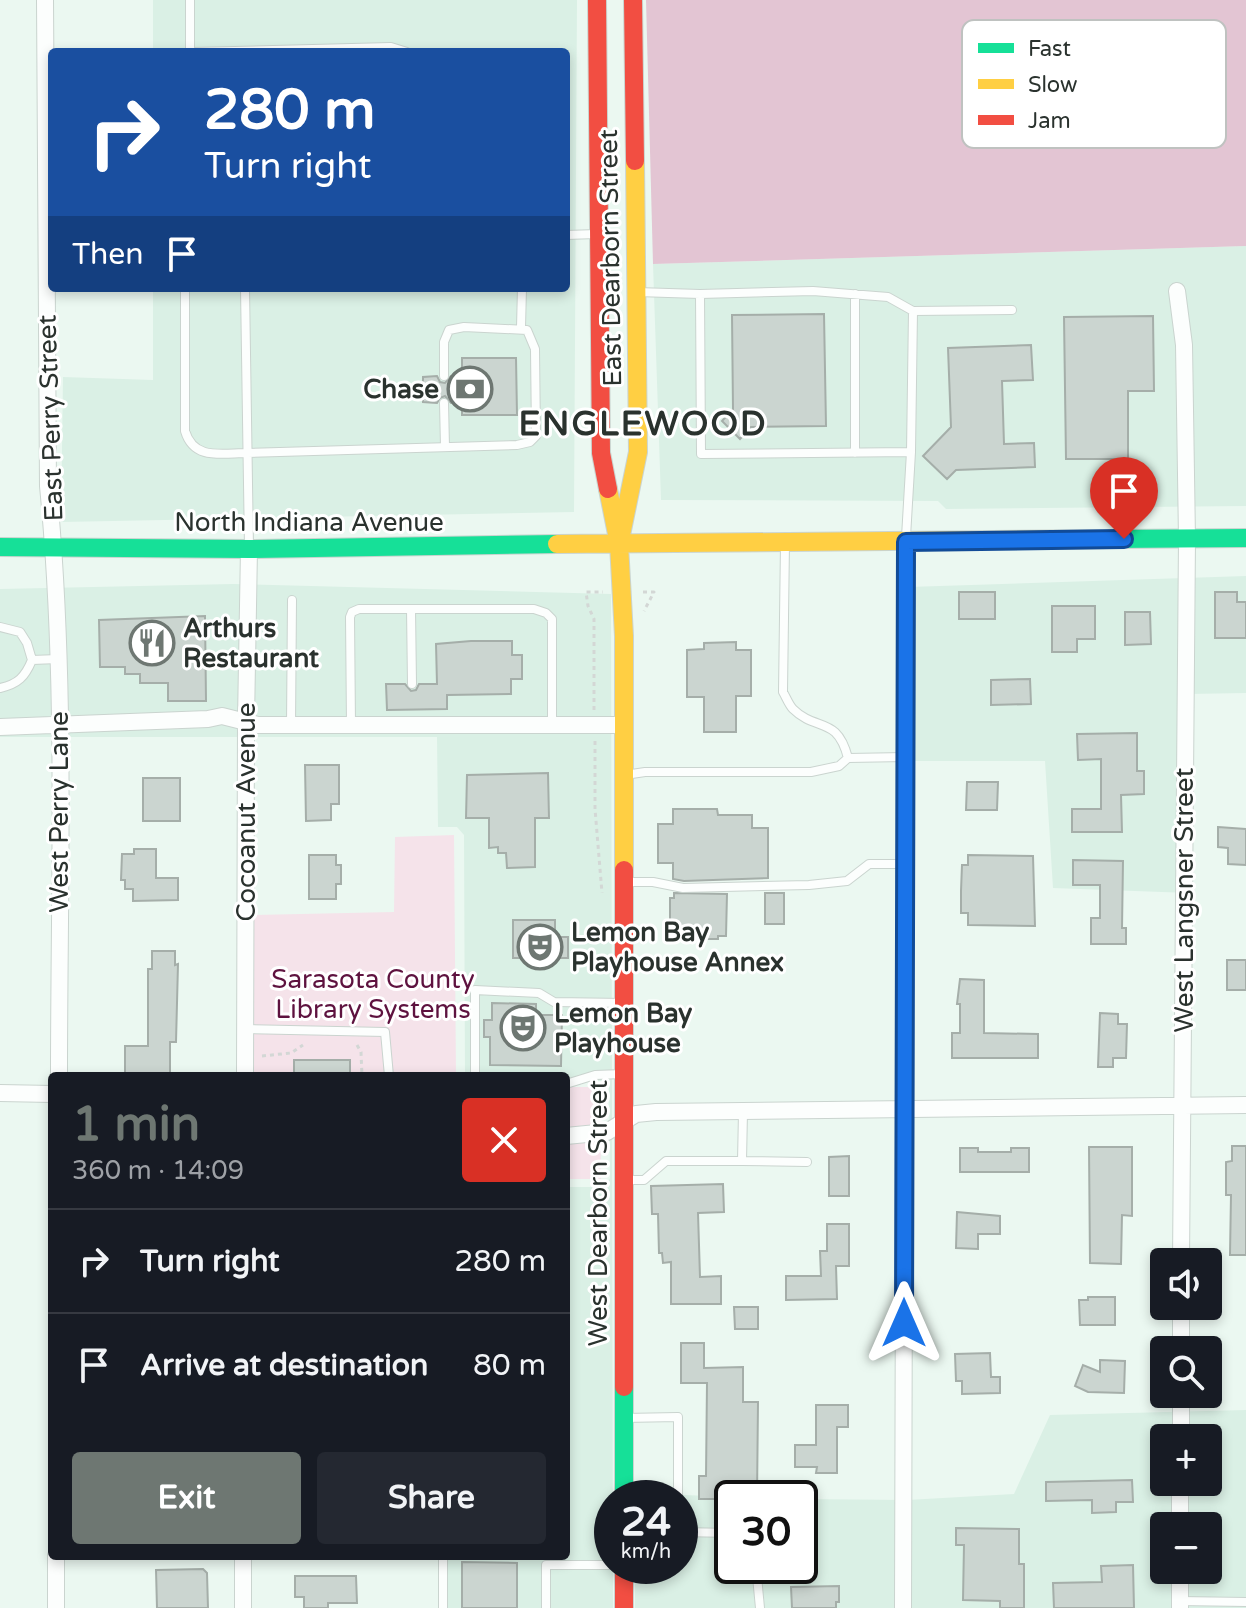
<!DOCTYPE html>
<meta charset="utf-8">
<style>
body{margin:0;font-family:"Varela Round",sans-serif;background:#242831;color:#f1f3f6;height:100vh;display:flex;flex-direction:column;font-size:30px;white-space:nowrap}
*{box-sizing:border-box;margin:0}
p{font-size:26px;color:#9ea1a6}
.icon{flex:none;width:44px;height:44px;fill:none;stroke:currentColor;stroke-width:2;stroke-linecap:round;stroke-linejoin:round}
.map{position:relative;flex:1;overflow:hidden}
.details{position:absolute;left:48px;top:1072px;width:522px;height:488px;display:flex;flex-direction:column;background:#171b24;border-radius:8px;box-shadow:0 4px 12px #0003}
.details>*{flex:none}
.top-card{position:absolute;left:48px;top:48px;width:522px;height:244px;border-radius:8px;box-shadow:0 4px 12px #0003;background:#1a4fa0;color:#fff;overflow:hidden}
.tools{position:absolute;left:1150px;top:1248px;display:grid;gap:16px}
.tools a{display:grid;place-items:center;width:72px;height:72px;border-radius:8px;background:#171b24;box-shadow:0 4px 12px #0003;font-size:40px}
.speed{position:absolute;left:594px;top:1480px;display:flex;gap:16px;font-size:40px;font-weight:700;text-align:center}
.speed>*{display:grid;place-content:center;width:104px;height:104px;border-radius:50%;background:#171b24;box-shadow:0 4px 12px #0003;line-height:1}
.speed small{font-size:20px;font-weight:400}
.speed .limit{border:4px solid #111;border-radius:12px;background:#fff;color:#111}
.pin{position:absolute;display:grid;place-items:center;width:68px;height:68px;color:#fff;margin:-82px -34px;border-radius:50% 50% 50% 0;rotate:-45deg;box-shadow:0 0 8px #0007}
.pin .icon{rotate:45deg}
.me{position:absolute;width:88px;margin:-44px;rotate:0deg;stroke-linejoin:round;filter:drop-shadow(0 0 6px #0008)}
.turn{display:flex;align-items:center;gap:28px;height:168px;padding:0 24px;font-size:36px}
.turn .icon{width:104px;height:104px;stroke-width:2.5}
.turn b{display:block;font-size:56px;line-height:68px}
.then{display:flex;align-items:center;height:76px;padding:0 24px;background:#0003;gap:16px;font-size:30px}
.round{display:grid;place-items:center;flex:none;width:84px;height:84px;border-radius:8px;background:#242831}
.headline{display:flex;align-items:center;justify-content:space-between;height:136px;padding:0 24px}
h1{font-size:48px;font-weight:700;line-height:60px;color:#6e7772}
.primary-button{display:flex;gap:16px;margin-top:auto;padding:16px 24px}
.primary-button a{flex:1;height:92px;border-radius:8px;background:#6e7772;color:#fff;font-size:32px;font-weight:700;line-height:92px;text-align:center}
.primary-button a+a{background:#242831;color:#f1f3f6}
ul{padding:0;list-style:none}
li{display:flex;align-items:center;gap:24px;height:104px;padding:0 24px;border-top:2px solid #363941}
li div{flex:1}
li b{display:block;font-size:30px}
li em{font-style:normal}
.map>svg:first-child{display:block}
.built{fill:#daf0e5;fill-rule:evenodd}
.green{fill:#f5e3ea}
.forest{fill:#e3c5d3}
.building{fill:#cbd5d0;stroke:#a5aea9;stroke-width:2}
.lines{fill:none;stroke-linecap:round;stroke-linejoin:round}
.lane-casing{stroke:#cad4cf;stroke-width:10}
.street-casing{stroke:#cad4cf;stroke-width:18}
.fast-casing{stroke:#cad4cf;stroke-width:20}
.slow-casing{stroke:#cad4cf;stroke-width:20}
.jam-casing{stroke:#cad4cf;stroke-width:20}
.path{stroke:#d3d7d5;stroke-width:3;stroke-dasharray:4 4;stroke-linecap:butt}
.lane{stroke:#fcfefd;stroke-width:8}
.street{stroke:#fcfefd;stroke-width:16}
.fast{stroke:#16e098;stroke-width:18}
.slow{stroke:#ffcf43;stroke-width:18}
.jam{stroke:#f24e42;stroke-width:18}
.route-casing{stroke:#114b97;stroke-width:20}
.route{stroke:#1a73e8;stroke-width:14}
.labels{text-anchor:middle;stroke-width:6;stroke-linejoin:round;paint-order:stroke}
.street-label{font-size:26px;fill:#2a322e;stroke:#fff}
.poi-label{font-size:26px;font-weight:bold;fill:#2a322e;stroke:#fff;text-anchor:start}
.park-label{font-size:26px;fill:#5e123f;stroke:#fff}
.district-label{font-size:34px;font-weight:bold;letter-spacing:2px;fill:#2a322e;stroke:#fff}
.key{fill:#fff;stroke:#bfc2c0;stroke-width:2}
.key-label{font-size:22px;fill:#2a322e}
</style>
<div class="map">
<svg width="1246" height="1608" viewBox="0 0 1246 1608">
<rect width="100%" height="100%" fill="#ebf8f1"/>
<path class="built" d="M153,0H577L574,512L61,522L63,377L153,380V288H566V52H153Z
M1246,246V506L946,509L938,501L661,500L653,264Z
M1246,576V693L1188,694L1189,893L1053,888L1045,761H909L908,587Z
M233,584L611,594L613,1608H444L443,1556H566V1187H601L608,1183L610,1178L609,1087L605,1081L566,1079V1076H465L464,835L457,827H438L437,737H0V589Z
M1246,1410V1608H635V1566H680V1498H635V1493L759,1498H732V1566H800V1499L907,1500L1014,1494L1050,1415ZM1164,1438H1208V1482H1164ZM1164,1526H1208V1570H1164Z"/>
<path class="green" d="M454,835L456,1076H253L254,915L394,912L395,837Z
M566,1087H600L601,1179H566Z"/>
<path class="forest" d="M646,0H1246V246L653,264Z"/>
<path class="building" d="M824,314L826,426L751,427L740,439L722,421L733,409L732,315Z
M1153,316L1154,391H1128V459H1066L1064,317Z
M1031,345L1033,380L1002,381L1004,444L1034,443L1035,467L956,470L947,479L923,456L951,427L948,348Z
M462,358H516L517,415H462V402L451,403L445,396L440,398L437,403L423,402V377L437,376L440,382L445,383L451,376H462Z
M959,592H995V619H959Z
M1215,592H1237V602H1246V638H1215Z
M1052,606H1095V639H1077V652H1052Z
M1125,612H1150L1151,644L1125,645Z
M205,616L206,701H168V683H140V674H125V667H100L99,620Z
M471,641H512V655H522V679H511V694L447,695V709L387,710L386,684H405L411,691L416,690L419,684H437L436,644Z
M736,642V650H751V696H736V732H704V697H687V650L704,649V643Z
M1030,679L1031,704L991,705V680Z
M1137,733V771H1144V794L1121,795L1122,832H1072V809H1101V759L1078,760L1077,734Z
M305,765H339V804H331V820L306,821Z
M548,773L549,818H535V867L507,868L506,853H498V847L489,848V818H466L467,775Z
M143,778H180V821H143Z
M967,782H998L997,810H966Z
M673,809H717L718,815H752V828H768V878L684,881L673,879V863H658V824H673Z
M1218,827L1246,829V865L1228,864V848L1218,847Z
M134,849H156V878H178V900L133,901V889H125V880H121L122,854H134Z
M309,855H336V865H341V884H336V899H309Z
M968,855L1033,856L1035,926L968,925V913H961V891L962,865H968Z
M1073,860L1123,861L1122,928H1126V944H1091V918H1100V885H1073Z
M674,893L727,894L726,936H718V939H677V935H670V898H674Z
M765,893H784V924H765Z
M513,920H555V937H568V958H513Z
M152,951H175V965L178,964L176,1042H170V1076L125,1075V1046H148V969H152Z
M1227,960H1246V990H1227Z
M960,979L984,980V1033L1038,1034V1058H952V1033H960V1004H957Z
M492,1003L536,1004V1015H562L561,1066L490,1065V1037H484V1020H492Z
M1100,1013L1118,1014V1024H1127L1126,1058H1113V1067H1098Z
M294,1060H350V1076H294Z
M1232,1146H1246V1255H1230L1231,1195H1226V1162L1232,1161Z
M1089,1147H1132V1216L1122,1215L1121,1264L1090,1263Z
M960,1148H978V1152H1011V1148H1029V1172H960Z
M849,1156V1196H829V1157Z
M723,1184L724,1212L698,1213L700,1277L721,1276V1304H671V1262L663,1263L662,1253H659L658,1214H652L651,1186Z
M957,1212L1000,1216V1234H978V1249L956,1248Z
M827,1224H849V1266H836L837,1299L786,1300V1276H821L820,1251H827Z
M1088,1297H1115V1325H1080L1079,1300H1088Z
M734,1307H758V1329H735Z
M681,1343H704V1368L743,1367V1402H758L757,1498H732V1523L715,1522L716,1499H699V1476H706L707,1383H681Z
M990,1353L991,1377H1000V1393L962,1394V1381H956L955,1354Z
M1100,1360L1125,1361L1124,1393L1088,1392L1075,1386L1083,1365L1100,1372Z
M816,1405H848V1427H837V1473H816L817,1467H795V1445H816Z
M1132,1480L1133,1502H1116V1512L1092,1513V1500L1046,1501V1482Z
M956,1528L1019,1529V1564H1024V1608H1000V1601L963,1600L964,1545H956Z
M462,1562L517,1563V1608H462Z
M1133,1565L1134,1608H1054L1053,1583L1102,1582L1101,1566Z
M203,1569L207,1573L208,1608H157L156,1570Z
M295,1576H356L357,1603H328V1608H304V1597H295Z
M839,1586V1602H836V1608H792L791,1587Z"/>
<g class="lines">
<g class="lane-casing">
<path id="lane" d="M190,0V52
M192,52L391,47L407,52
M566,235L597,234
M185,288V431C194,461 222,453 248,453L517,445L530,442L536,436L535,349L527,330L464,327L449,330L444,342V376
M245,288L249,548
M637,292L700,294L701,454L911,452L906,537
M700,294L813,291L888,297L913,311L1012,310
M855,294V453
M521,327L522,288
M444,403L445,447
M911,452L913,311
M785,543L783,692C786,697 789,705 793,709C816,732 837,715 848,758
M411,609L412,684
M0,627L20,632L27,643L32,660
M0,688C18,684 25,677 32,660L58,659
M291,725L292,600
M351,725L350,617L352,612L359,609H534L546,613L552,619V725
M625,775L645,772H811L839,766L848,758L905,757
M625,882H653L683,888L809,885L847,881L869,864H904
M245,1029L385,1032L389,1076
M475,1076V990L539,993L554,1002L624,1003
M566,1084L595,1075L623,1074
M743,1112L742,1161L807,1162
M626,1180H644L666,1161H742
M624,1418L678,1417V1498
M680,1532L732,1533
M443,1556V1608
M756,1566L760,1608
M1180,1601L1246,1602
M546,1608V1565H612"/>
</g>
<g class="street-casing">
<path id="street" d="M45,0L48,486C67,682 59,880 59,1076
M1177,291L1184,345L1187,539L1181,1262
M0,727L208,719L222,716L258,725H624
M245,1076L246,720L249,549
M0,1093L52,1094
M566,1136L607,1132L636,1114L656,1112L1246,1105
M1181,1350V1306
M1181,1438V1394
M1180,1526V1482
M243,1556V1608
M1180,1570V1608
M56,1608V1556
M903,1608L906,542"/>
</g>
<g class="fast-casing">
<path id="fast" d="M1109,539L1246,538
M0,547L249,549L557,544
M624,1387V1498"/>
</g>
<g class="slow-casing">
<path id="slow" d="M608,489L619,544L624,636V870
M621,535L638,452L635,161
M557,544L1109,539"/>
</g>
<g class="jam-casing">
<path id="jam" d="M597,0L601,453L608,489
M633,0L635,161
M624,870V1387
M624,1566V1608"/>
</g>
<path class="path" d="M643,592H654L644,611
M594,710V619L588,606L586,592H603
M595,741V809L602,893
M357,1045L361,1052L362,1076
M262,1056L291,1053L303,1045
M604,1505V1553"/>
<use href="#lane" class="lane"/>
<use href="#street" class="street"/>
<use href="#fast" class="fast"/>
<use href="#slow" class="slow"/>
<use href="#jam" class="jam"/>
</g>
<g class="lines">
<g class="route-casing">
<path id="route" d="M904,1323L906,542L1124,539"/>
</g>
<use href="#route" class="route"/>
</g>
<defs>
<g id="bank-ring" transform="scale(2.3)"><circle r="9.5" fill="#fff" stroke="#6e7772" stroke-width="1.5"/><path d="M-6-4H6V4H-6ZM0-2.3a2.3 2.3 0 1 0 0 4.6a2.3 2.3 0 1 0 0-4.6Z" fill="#6e7772"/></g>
<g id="restaurant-ring" transform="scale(2.3)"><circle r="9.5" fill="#fff" stroke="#6e7772" stroke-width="1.5"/><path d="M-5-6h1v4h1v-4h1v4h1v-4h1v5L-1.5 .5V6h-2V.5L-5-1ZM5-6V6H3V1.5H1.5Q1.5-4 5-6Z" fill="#6e7772"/></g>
<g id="theatre-ring" transform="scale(2.3)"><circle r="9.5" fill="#fff" stroke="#6e7772" stroke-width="1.5"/><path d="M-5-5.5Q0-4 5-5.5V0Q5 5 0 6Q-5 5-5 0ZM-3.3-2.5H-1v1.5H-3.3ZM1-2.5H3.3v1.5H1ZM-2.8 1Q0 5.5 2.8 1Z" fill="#6e7772"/></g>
</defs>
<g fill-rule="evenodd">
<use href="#bank-ring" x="470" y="389"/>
<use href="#restaurant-ring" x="152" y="643"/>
<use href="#theatre-ring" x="540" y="947"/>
<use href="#theatre-ring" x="523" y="1028"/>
</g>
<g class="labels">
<g class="street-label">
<text transform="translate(610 258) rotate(-91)" y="9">East Dearborn Street</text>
<text transform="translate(50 418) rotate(-92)" y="9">East Perry Street</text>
<text x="309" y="531">North Indiana Avenue</text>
<text transform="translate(59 812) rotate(-90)" y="9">West Perry Lane</text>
<text transform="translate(246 812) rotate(-90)" y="9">Cocoanut Avenue</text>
<text transform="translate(1184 900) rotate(-90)" y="9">West Langsner Street</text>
<text transform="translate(598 1213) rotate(-90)" y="9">West Dearborn Street</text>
</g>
<g class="poi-label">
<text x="439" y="398" text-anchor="end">Chase</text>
<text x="183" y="637">Arthurs<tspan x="183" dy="30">Restaurant</tspan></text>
<text x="571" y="941">Lemon Bay<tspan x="571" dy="30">Playhouse Annex</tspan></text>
<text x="554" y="1022">Lemon Bay<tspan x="554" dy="30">Playhouse</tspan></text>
</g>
<g class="park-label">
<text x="373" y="988">Sarasota County<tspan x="373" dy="30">Library Systems</tspan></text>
</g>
<g class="district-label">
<text x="643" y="435">ENGLEWOOD</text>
</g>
</g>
<rect x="962" y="20" width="264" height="128" rx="12" class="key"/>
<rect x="978" y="43" width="36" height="10" fill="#16e098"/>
<rect x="978" y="79" width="36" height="10" fill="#ffcf43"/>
<rect x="978" y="115" width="36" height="10" fill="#f24e42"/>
<g class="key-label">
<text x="1028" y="56">Fast</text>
<text x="1028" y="92">Slow</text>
<text x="1028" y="128">Jam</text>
</g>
</svg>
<div class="tools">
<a><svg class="icon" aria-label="sound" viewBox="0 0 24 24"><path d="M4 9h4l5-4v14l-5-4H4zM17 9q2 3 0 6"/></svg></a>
<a><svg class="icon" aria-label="search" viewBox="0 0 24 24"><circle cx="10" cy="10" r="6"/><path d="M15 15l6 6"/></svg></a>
<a>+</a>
<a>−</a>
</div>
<div class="speed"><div>24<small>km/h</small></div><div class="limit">30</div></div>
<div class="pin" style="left:1124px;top:539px;background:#d93025"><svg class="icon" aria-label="arrive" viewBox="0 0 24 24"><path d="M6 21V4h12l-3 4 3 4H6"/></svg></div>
<svg class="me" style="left:904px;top:1323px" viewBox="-20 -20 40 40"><path d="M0-17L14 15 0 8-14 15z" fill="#1a73e8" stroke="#fff" stroke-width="4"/></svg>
<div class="top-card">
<div class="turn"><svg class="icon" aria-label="right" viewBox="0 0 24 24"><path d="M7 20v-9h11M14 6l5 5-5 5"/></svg><div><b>280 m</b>Turn right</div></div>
<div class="then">Then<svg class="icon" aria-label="arrive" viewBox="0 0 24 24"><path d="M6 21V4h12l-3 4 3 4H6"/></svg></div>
</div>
<section class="details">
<div class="headline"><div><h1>1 min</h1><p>360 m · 14:09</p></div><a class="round" style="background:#d93025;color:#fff"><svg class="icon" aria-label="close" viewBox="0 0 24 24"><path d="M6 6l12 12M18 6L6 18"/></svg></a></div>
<ul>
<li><svg class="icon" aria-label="right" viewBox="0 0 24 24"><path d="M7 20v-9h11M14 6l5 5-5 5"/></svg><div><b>Turn right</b></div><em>280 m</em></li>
<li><svg class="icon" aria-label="arrive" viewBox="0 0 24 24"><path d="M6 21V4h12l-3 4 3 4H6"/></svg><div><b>Arrive at destination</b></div><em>80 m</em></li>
</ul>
<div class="primary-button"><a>Exit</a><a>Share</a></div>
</section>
</div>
